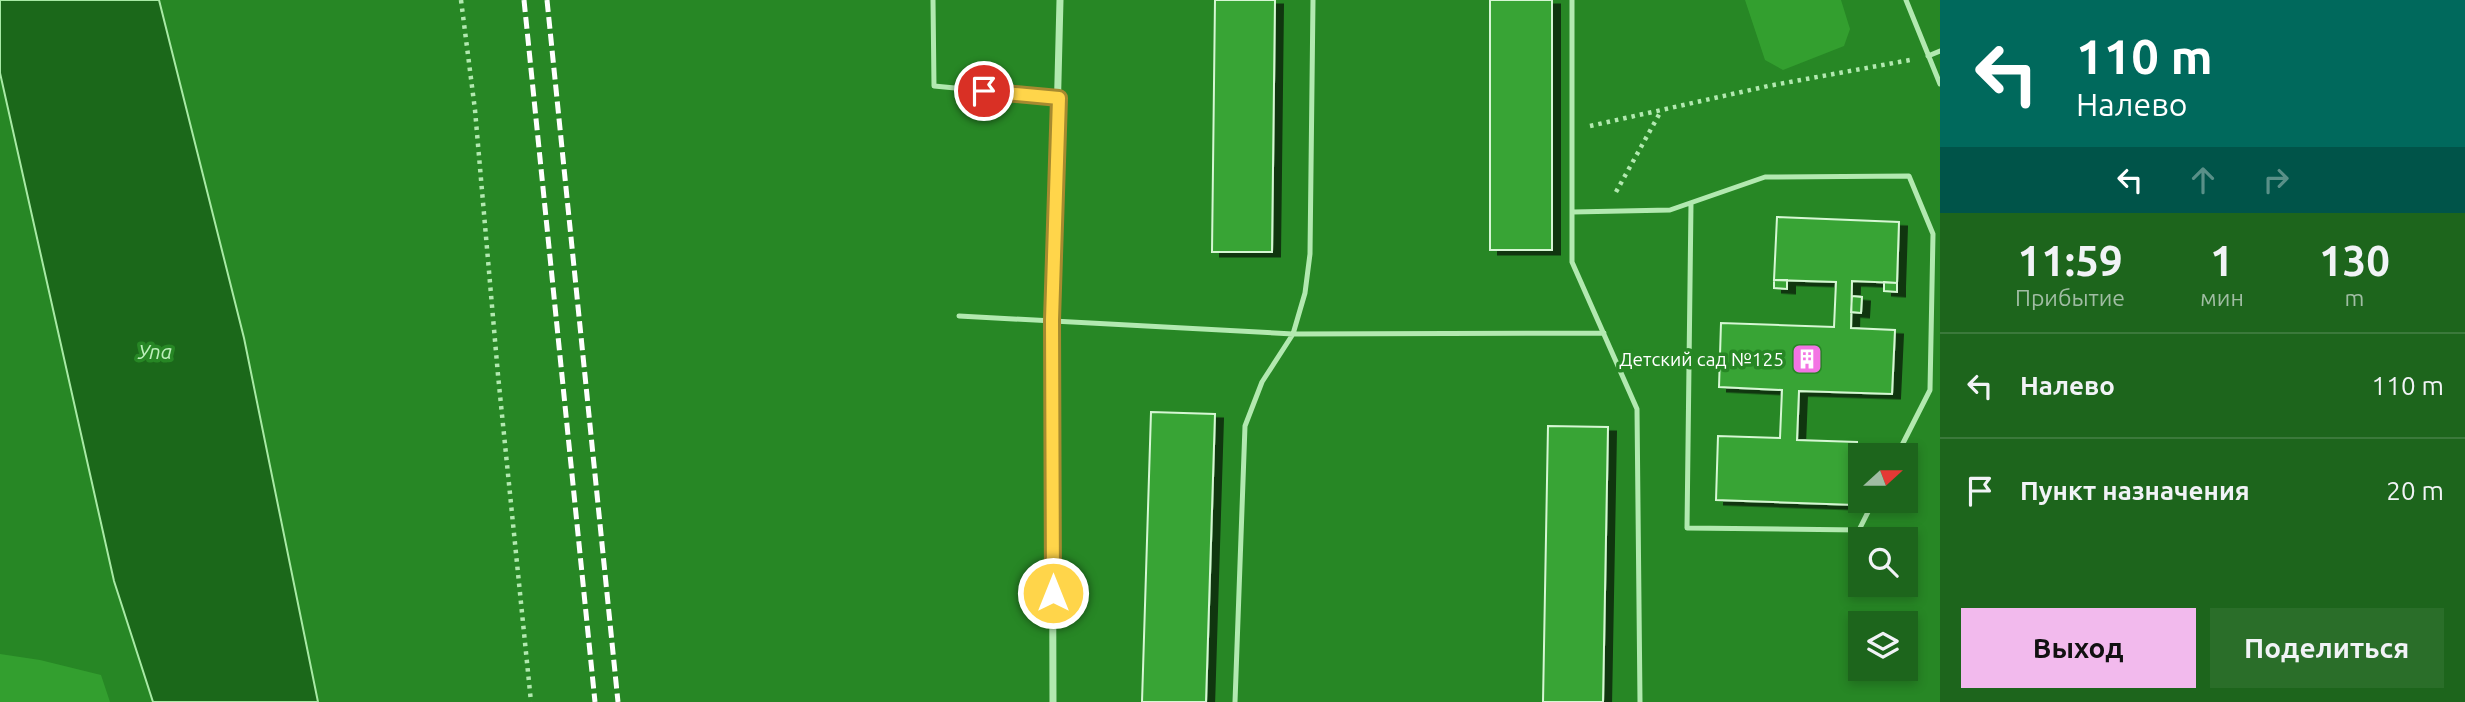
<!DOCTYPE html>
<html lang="ru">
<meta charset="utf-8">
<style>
body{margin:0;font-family:Ubuntu,sans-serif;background:#2a6e29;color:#f1f3f6;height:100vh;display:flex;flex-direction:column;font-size:26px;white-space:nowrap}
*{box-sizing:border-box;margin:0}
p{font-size:23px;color:#a0bda3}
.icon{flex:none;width:38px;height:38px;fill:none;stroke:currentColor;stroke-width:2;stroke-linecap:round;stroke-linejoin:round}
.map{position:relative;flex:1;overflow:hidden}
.drawer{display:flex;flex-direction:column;background:#1d651c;width:525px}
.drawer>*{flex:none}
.hud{background:#00695c;color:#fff;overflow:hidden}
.needle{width:46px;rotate:69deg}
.fabs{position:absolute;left:1848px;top:443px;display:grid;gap:14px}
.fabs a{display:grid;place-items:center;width:70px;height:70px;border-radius:0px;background:#1d651c;box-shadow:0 4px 10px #0003;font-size:35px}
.pin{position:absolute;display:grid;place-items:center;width:60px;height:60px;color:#fff;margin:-30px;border:4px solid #fff;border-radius:50%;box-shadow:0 2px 7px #0007}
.me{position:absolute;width:77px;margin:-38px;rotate:0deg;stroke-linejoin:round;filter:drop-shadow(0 0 5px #0008)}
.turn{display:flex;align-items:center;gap:24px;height:147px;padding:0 21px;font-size:32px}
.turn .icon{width:91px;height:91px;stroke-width:2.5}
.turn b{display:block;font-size:49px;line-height:60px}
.lanes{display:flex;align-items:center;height:66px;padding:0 21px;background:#0003;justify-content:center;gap:35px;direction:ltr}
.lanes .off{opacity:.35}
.eta{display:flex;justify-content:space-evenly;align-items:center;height:119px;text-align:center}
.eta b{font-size:42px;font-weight:700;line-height:49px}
.primary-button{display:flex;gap:14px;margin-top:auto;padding:14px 21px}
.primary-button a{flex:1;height:80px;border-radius:0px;background:#f2baed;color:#111;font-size:28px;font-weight:700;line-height:80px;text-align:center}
.primary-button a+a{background:#2a6e29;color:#f1f3f6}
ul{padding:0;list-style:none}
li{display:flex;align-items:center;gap:21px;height:105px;padding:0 21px;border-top:2px solid #3b793b}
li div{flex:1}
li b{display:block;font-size:26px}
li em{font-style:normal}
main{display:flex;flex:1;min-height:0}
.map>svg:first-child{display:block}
.green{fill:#339f2f}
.water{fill:#1b681a;stroke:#a8eaa5;stroke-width:2}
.building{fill:#39a435;stroke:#d6f7d4;stroke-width:2;filter:url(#shadow)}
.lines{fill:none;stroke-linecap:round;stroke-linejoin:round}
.path{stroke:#b2e9b0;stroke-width:4.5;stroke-dasharray:3.5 5;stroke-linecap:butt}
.service{stroke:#b2e9b0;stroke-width:5}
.minor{stroke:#b2e9b0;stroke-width:7}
.rail{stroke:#fff;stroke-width:5;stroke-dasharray:12 5;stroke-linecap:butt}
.route-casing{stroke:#a68a30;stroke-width:18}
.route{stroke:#ffd54a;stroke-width:12}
.labels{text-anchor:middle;stroke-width:7;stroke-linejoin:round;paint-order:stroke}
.poi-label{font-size:19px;fill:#fff;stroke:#278725;text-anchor:end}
.water-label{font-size:21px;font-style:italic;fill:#bef0bc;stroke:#278725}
</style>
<main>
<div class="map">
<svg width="1940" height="702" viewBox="0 0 1940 702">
<defs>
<filter id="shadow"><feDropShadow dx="8" dy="4.5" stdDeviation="0" flood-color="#0009"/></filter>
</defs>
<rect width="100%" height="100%" fill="#278725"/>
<path class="green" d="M1745,0H1841L1850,29L1844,46L1783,70L1765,60Z
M0,654L40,660L101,675L110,702H0Z"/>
<path class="water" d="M0,0H159L244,338L318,702H153L114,581L0,73Z"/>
<path class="building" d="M1215,0H1275L1272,252H1212Z
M1490,0H1552V250H1490Z
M1777,217L1899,222L1897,283L1852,281L1851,328L1895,330L1892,394L1799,391L1797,440L1857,442L1855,505L1716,500L1718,436L1780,438L1782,390L1719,387L1721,323L1834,327L1836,282L1774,280Z
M1774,280H1787V289L1774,288Z
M1884,282L1897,283V292L1884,291Z
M1852,296L1862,297L1861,313L1851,312Z
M1151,412L1215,414L1206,702H1142Z
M1548,426L1608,427L1603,702H1543Z"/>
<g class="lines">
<path class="path" d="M461,0L475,110L498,375L531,702
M1590,126L1768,86L1910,60
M1616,192L1661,111"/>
<path class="service" d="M933,0L934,86L1059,98
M1572,0V262L1637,409L1640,702
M1906,0L1940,84
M1928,56L1940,51
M1691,203L1687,528L1859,530L1874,500
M1573,212L1670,210L1765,177L1909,176L1933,234L1930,390L1897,455
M959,316L1293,334L1604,333
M1235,702L1245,426L1262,382L1293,334L1305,293L1310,254L1313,0"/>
<path class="minor" d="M1053,702L1052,320L1060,0"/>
<path class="rail" d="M524,0L595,702
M547,0L618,702"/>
</g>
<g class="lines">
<g class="route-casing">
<path id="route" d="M984,91L1059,98L1052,320L1053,593"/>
</g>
<use href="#route" class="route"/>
</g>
<defs>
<g id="building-square" transform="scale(1.575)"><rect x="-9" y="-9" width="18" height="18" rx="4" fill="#f374e3" stroke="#278725"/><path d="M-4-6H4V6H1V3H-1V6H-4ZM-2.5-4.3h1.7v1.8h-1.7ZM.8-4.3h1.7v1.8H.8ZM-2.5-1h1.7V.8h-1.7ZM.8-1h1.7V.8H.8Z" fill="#fff"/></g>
</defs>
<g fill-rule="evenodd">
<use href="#building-square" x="1807" y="359"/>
</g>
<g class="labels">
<g class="poi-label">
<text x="1784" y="366">Детский сад №125</text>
</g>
<g class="water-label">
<text x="155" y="359">Упа</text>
</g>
</g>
</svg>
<div class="fabs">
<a><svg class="needle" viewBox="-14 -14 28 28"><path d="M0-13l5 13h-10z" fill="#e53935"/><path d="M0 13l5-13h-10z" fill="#a0bda3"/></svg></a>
<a><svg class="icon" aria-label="search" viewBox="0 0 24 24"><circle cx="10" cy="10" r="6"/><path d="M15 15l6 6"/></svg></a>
<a><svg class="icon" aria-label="layers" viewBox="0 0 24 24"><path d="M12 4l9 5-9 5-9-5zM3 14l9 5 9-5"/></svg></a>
</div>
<div class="pin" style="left:984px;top:91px;background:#d93025"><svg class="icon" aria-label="arrive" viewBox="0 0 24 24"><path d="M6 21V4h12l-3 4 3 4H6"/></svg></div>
<svg class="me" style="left:1053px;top:593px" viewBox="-20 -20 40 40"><circle r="17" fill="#ffd54a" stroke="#fff" stroke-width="3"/><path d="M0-11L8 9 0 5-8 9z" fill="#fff"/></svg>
</div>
<section class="drawer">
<div class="hud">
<div class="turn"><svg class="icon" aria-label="left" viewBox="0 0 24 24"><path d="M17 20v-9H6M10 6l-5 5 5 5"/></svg><div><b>110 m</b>Налево</div></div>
<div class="lanes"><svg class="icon" aria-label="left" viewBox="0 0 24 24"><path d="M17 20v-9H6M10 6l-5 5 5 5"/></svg><svg class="icon off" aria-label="ahead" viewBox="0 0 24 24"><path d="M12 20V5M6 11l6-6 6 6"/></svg><svg class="icon off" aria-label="right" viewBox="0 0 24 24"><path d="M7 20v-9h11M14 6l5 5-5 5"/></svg></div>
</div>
<div class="eta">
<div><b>11:59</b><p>Прибытие</p></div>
<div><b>1</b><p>мин</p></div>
<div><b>130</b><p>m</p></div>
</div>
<ul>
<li><svg class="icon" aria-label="left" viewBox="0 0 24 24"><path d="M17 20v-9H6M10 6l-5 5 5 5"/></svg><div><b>Налево</b></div><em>110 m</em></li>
<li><svg class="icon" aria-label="arrive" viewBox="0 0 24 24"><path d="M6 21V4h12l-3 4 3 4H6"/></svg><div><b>Пункт назначения</b></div><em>20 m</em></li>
</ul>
<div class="primary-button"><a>Выход</a><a>Поделиться</a></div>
</section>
</main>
